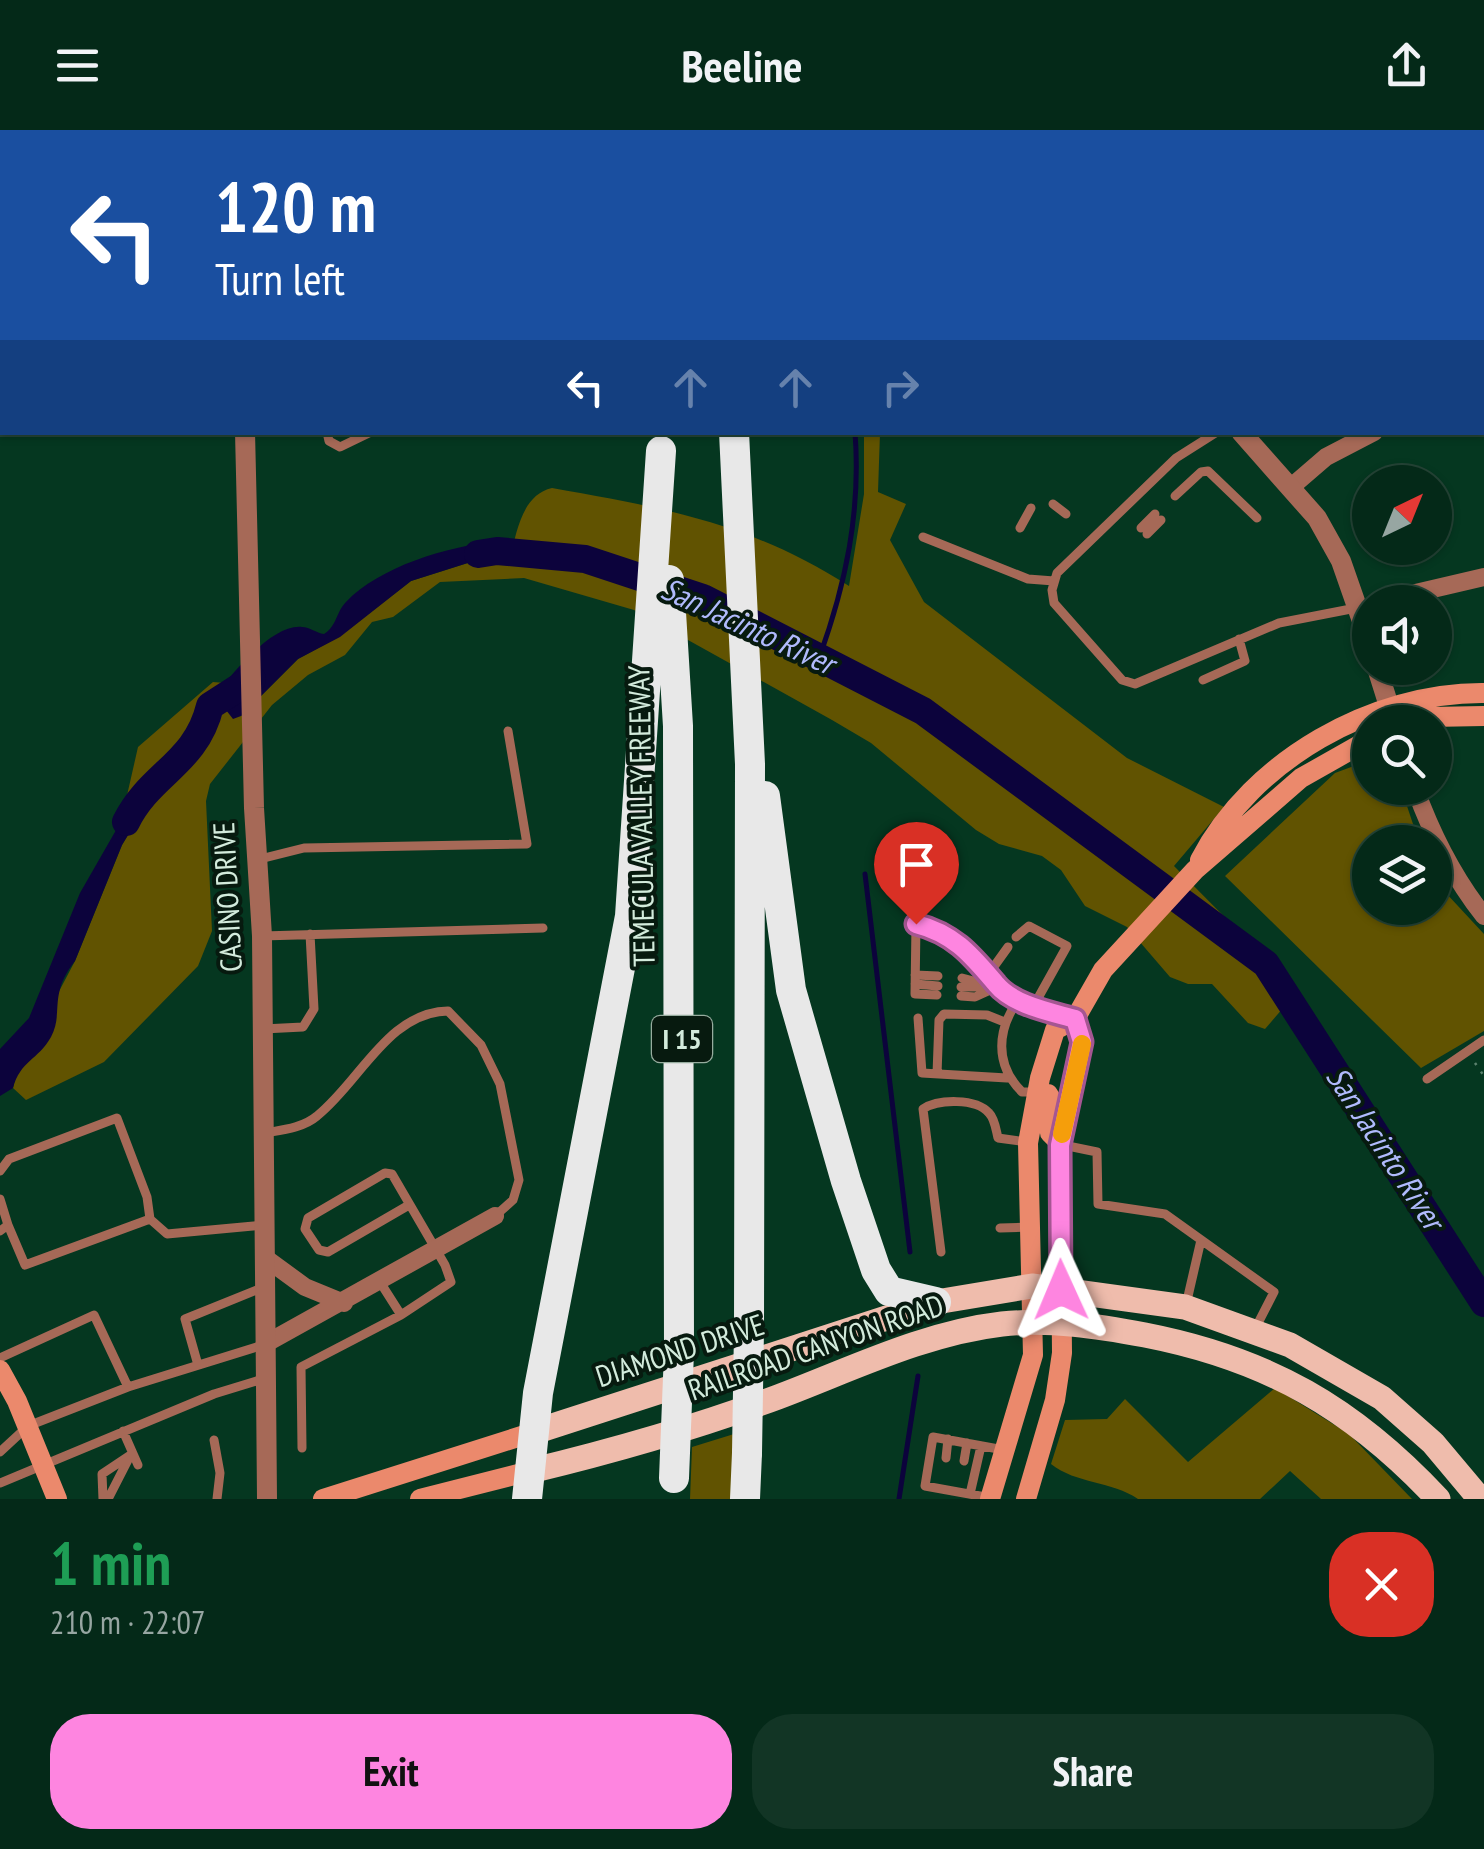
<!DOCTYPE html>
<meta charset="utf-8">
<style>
body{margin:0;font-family:"PT Sans Narrow",sans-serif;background:#123525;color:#f1f3f6;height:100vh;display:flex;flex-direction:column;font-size:38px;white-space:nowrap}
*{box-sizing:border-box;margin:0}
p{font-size:32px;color:#97a6a2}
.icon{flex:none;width:55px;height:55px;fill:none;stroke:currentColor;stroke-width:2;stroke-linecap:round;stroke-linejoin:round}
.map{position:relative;height:1369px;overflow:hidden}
.details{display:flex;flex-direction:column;background:#042918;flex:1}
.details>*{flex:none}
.hud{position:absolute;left:0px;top:0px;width:1485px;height:305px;box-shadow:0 2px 8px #0004,0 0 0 2px #254537;background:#1a4fa0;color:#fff;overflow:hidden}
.needle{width:65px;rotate:43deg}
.tools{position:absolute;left:1352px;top:335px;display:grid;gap:20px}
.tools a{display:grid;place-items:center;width:100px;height:100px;border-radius:50%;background:#042918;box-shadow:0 2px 8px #0004,0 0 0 2px #254537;font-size:50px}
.pin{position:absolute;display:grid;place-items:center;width:85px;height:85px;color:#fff;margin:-102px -42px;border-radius:50% 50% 50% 0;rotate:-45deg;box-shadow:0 0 10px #0007}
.pin .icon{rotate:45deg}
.me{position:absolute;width:110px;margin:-55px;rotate:359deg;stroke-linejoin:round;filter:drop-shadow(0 0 8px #0008)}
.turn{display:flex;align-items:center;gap:35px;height:210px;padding:0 50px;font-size:45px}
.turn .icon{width:130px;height:130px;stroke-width:2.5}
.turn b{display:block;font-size:70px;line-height:85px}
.lanes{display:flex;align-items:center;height:95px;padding:0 50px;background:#0003;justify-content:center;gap:50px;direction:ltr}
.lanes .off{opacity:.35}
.round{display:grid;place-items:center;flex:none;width:105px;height:105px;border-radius:40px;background:#123525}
.overview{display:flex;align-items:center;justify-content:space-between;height:170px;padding:0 50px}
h1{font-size:60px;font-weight:800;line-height:75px;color:#1e9e55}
.cta{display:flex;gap:20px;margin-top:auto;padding:20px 50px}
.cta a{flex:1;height:115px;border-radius:40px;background:#fe85e0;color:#111;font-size:40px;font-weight:800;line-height:115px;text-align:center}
.cta a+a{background:#123525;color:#f1f3f6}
header{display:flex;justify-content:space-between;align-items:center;height:130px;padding:0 50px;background:#042918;font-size:45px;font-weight:800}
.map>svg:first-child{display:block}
.green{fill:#615301}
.water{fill:#0c033c}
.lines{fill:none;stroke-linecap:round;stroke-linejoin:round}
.stream{stroke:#0c033c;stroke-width:5}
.river{stroke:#0c033c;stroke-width:28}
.path{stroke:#5b826e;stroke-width:2.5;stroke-dasharray:2.5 8;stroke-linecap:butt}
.service{stroke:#a66957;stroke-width:9}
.minor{stroke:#a66957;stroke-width:18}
.tertiary{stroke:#a66957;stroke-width:20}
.secondary{stroke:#eb896c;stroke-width:20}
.primary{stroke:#efbcac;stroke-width:25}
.motorway{stroke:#e8e8e8;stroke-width:30}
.motorway-bridge{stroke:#e8e8e8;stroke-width:30}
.route-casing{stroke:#a55692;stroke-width:25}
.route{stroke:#fe85e0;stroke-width:18}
.slow{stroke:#f59e0b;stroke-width:18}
.labels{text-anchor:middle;stroke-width:8;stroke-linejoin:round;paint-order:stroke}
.shield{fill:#071a0f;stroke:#96ac9e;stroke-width:2.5}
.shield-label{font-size:28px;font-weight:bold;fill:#d3ebdc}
.street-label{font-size:30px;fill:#d3ebdc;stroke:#071a0f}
.water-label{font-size:32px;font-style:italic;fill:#b0bafc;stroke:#071a0f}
</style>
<header><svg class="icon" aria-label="menu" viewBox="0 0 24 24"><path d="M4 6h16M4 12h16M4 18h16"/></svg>Beeline<svg class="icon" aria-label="share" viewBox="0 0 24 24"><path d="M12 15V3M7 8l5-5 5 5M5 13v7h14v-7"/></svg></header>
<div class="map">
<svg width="1484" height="1369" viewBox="0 0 1484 1369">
<rect width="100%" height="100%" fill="#053720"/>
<path class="green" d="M1176,0H1484V88L1482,2Z
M864,303H880L878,362L906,374L890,410L924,472L1127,628L1224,677L1174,736L1291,854L1290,870L1265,899L1248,893L1212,854H1188L1170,847L1127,797L1085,776L1061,740L1042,726L999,714L976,700L871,613L832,590L634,480L524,448L440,452L393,487L372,492L345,525L308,545L272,575L210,654L206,671L212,801L198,836L104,932L26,970L13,958L17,941L75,831L122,715L151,666L139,660L123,683L138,617L213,552L225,553L224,570L241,586L298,529L340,506L411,451L474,431L510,428C517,401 522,365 552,358C665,378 750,393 849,456L864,364Z
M1370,630V658H1401L1419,712H1370V778H1435V744L1445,762L1484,804V901L1421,938L1225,746L1335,643Z
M1275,1258L1349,1304L1412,1369H1321L1290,1341L1260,1369H1138C1112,1351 1076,1354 1051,1334L1065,1290L1107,1289L1125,1269L1188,1332Z
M734,1304L732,1369H690L692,1317Z"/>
<path class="water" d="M494,412L513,418L510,429L474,431L411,451L340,507L298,529L241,586L233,589L226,580L225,553C240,535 275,494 302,497C310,497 316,503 324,504C337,496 336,482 346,472C379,437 448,416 494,412Z
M139,660L152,666L122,715L75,831C48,865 64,883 51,907C38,930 20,931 13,958L0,966V919L29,888L80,763Z"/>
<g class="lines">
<path class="stream" d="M777,0V2
M819,528C846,454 861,381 855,302
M865,744L910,1122
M899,1369L918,1246"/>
<path class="river" d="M478,424L497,421L585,429L703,468L923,581L1266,834L1484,1173
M126,692C150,643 196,634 210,576L252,549"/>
<path class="path" d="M1475,933L1484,946"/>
<path class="service" d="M1060,0L1062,2
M920,2L926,0
M1013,2L1018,0
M327,302L329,311L340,317L371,302
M1217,302L1176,328L1057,443L1052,460L1054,473L1122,550L1135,554L1279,493L1356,478
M1175,366L1201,342L1208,341L1257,388
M1053,374L1066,384
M1020,398L1031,378
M1141,398L1155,384
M1147,404L1161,390
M923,407L1028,449L1054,451
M1203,550L1245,531L1239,509
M260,729L304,718L527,714L508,601
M262,806L543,798
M1016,807L1029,796L1067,816L1033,877
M990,842L1008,817
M915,845L938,846
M962,848L997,857L1033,877L1072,889
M915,854L938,856
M961,857H989
M937,865L915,864L916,794C950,802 981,826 997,857
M961,866L975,867L997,857
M1019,869C997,899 994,934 1022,962H1035
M918,888L922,943L1007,948
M263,899L303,897L314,879L310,804
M937,944L939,890L944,884L987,885L1002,891
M1427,949L1484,910
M265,1003C282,1000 303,998 317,986C360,952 388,882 448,881L481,915L500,954L519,1050L513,1070L495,1086
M1063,1015L1097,1022L1098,1074L1165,1084L1274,1162L1255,1199
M0,1041L9,1029L117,988L147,1067L150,1089
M0,1069L8,1095
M1000,1098L1029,1097
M0,1101L8,1095L25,1135L150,1089L167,1104L265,1095
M941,1122L923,979C938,969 976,968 989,983C995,989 996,1000 998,1008L1027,1012
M380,1152L401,1185L451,1152L445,1135L392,1044L385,1043L308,1088L305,1099L319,1120L328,1122L409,1075
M1186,1175L1201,1110
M0,1228L94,1185L128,1257
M198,1235L185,1189L264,1157
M123,1301L138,1335
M214,1310L220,1343L217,1369
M302,1318L301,1237L401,1185
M0,1322L28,1296L128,1257L263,1215
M946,1328L948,1309
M964,1331L967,1313
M0,1353L214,1264L263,1249
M970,1364L981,1316
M991,1368L925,1356L933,1307L1004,1320
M103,1369L102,1344L132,1324
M108,1369L128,1330"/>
<path class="minor" d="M0,13L2,10
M1482,87L1484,86
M1482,271H1484
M1290,358L1326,327L1374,302
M1377,472L1484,447
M1415,658C1432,705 1453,747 1484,786
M264,1127L305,1157L344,1173
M265,1214L495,1086"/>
<path class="tertiary" d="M240,0V2
M1142,0L1143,2
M245,302L254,678L262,806L267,1369
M1241,302L1317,388L1341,431L1370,514
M1377,538L1394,592"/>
<path class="secondary" d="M1412,592L1430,587L1484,586
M1200,730C1252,630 1373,562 1484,563
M1038,962L1048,964L1053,972L1050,1003L1055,1008
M0,1240L17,1271L57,1369
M323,1369L534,1302
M420,1369L530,1341
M990,1369L1033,1225L1028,1013L1040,948L1055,900L1075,889L1103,840L1195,740L1301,648L1370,609
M1026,1369L1055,1270L1062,1223L1060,1015L1082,913L1075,889"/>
<path class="primary" d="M534,1302L936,1172L1032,1156L1185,1177L1290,1215L1382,1268L1433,1313L1480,1369
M530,1341C613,1321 697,1297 778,1267C850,1240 924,1203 1002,1194C1051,1189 1097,1196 1145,1205C1268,1229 1353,1278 1438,1369"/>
<path class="motorway" d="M637,0L638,2
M709,0V2
M734,302L750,634L749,1199
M669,450L678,596L679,1222
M765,666L791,860L846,1051L876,1140L889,1161L936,1172
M527,1369L538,1263L630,786L661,321
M745,1369L747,1323"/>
<path class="motorway-bridge" d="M747,1323L749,1199
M674,1348L679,1222"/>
</g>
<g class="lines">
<g class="route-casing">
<path id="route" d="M916,794C955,804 972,826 996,854C1013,875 1051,882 1075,889L1082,912L1060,1015L1061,1160"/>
</g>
<use href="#route" class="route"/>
<path class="slow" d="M1062,1004L1082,914"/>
</g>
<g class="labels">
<rect class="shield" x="652" y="886" width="60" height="46" rx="8"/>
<g class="shield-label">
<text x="682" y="919">I 15</text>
</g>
<g class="street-label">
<text transform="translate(642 686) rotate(-91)" y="10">TEMECULA VALLEY FREEWAY</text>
<text transform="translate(228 767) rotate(-93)" y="10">CASINO DRIVE</text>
<text transform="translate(816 1218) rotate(-19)" y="10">RAILROAD CANYON ROAD</text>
<text transform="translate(680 1221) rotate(-18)" y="10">DIAMOND DRIVE</text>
</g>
<g class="water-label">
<text transform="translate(748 496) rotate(25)" y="11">San Jacinto River</text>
<text transform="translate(1385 1018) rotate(57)" y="11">San Jacinto River</text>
</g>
</g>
</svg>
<div class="tools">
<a><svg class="needle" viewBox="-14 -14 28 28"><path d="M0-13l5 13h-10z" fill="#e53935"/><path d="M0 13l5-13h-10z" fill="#97a6a2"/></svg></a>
<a><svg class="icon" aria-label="sound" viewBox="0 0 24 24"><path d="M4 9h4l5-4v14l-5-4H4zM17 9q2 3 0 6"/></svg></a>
<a><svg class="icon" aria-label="search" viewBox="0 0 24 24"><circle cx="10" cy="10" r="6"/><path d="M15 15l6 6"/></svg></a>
<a><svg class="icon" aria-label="layers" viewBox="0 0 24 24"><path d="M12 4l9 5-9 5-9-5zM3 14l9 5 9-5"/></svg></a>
</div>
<div class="pin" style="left:916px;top:794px;background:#d93025"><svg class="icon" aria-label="arrive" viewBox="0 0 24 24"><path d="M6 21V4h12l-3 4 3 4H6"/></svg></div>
<svg class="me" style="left:1061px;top:1160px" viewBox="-20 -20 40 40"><path d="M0-17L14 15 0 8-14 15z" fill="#fe85e0" stroke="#fff" stroke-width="4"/></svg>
<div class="hud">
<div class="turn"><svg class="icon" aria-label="left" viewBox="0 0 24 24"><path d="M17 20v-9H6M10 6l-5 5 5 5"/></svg><div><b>120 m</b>Turn left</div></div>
<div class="lanes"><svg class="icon" aria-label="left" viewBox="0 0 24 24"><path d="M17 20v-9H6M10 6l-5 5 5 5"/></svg><svg class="icon off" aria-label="ahead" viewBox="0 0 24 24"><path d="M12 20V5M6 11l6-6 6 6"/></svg><svg class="icon off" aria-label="ahead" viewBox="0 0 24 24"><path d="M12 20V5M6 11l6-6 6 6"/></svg><svg class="icon off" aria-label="right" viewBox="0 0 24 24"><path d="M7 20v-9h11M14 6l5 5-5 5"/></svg></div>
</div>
</div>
<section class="details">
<div class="overview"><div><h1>1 min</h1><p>210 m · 22:07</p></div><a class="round" style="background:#d93025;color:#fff"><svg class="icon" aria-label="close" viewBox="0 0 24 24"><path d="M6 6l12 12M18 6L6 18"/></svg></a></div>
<div class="cta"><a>Exit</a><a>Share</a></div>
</section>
